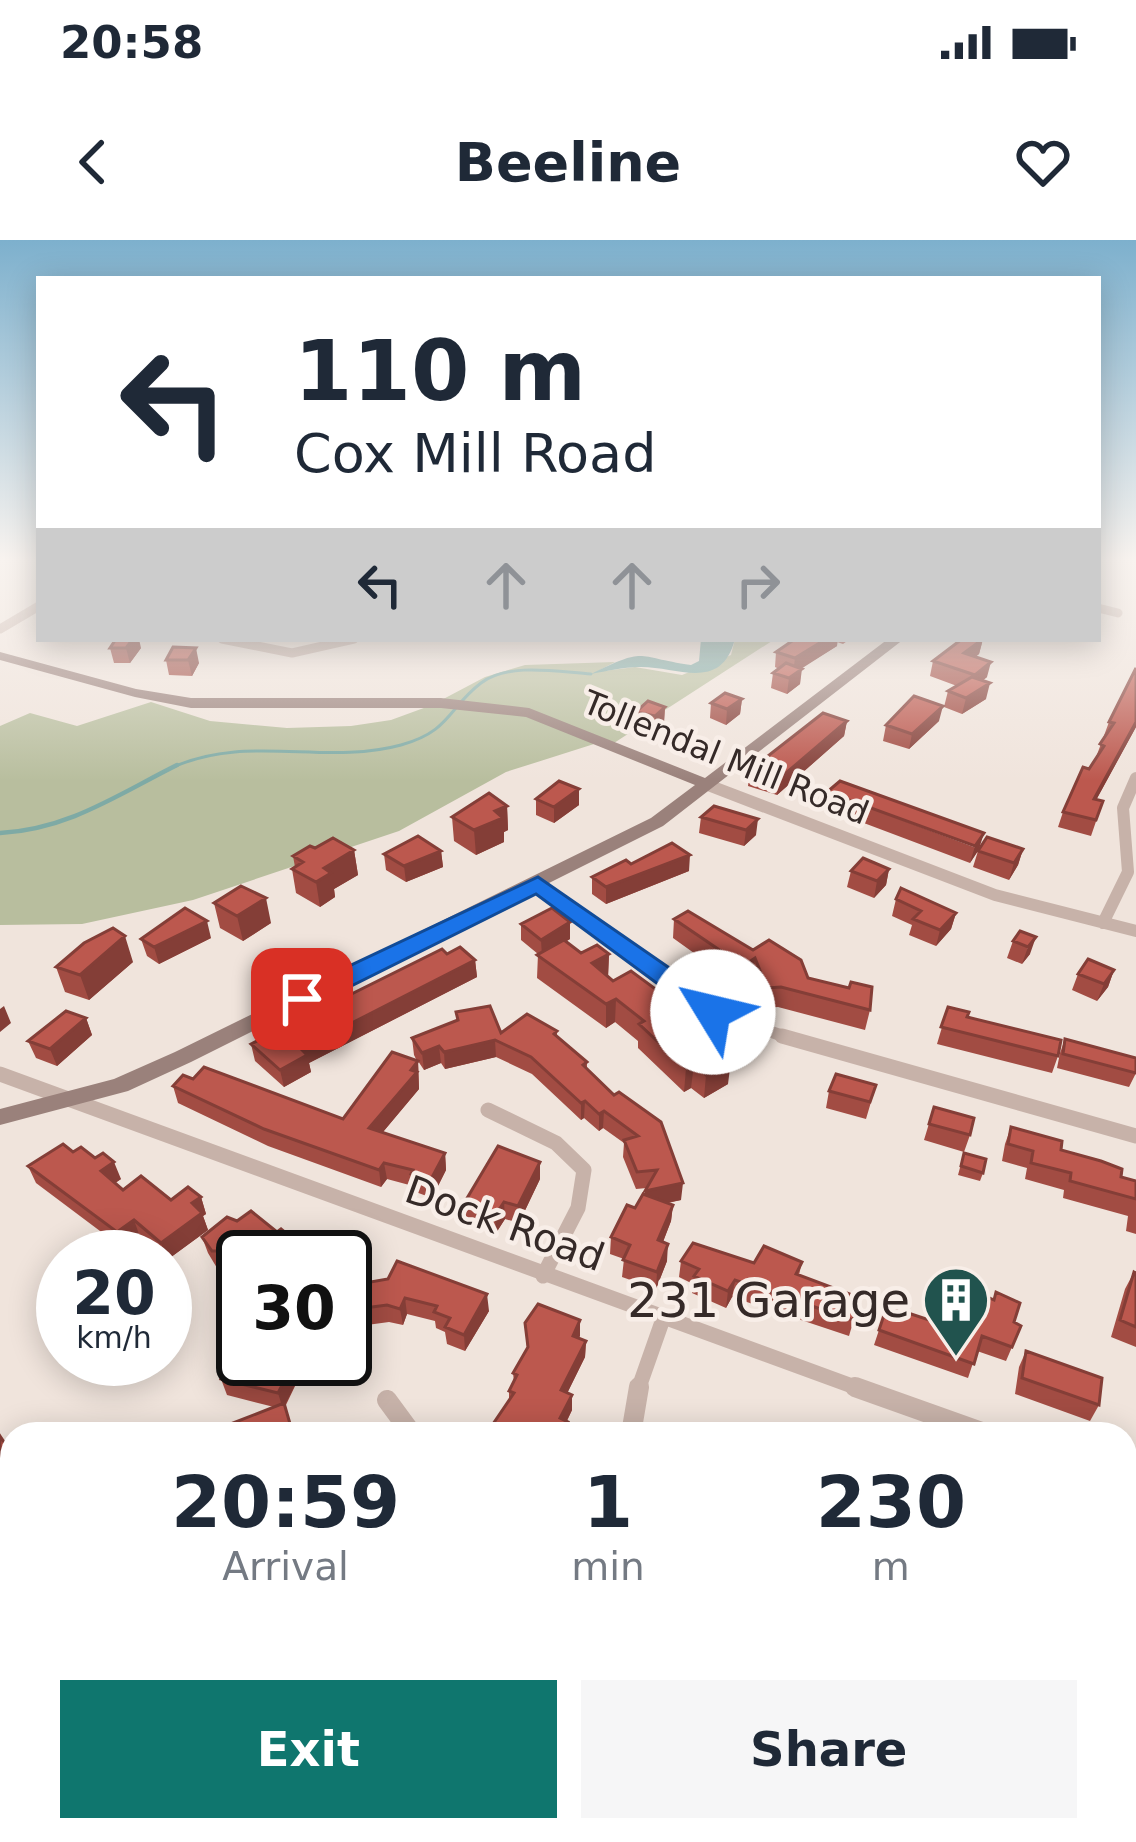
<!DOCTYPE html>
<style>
body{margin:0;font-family:"DejaVu Sans",sans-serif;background:#f6f6f7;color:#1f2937;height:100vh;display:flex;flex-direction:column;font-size:45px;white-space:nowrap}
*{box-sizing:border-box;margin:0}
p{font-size:39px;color:#747a83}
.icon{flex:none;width:66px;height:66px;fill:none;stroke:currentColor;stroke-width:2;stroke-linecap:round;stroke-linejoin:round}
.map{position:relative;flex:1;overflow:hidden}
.panel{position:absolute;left:0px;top:1182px;width:1137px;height:420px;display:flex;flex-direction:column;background:#fff;border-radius:36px 36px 0 0;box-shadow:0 6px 30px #0003}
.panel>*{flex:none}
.guide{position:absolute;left:36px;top:36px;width:1065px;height:366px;border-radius:0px;box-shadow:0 6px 30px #0003;background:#fff;color:#1f2937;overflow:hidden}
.speed{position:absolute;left:36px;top:990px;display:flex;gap:24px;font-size:60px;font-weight:700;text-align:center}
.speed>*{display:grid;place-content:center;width:156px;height:156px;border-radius:50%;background:#fff;box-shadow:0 6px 30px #0003;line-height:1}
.speed small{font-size:30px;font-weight:400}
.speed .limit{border:6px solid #111;border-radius:18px;background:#fff;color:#111}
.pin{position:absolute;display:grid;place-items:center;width:102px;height:102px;color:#fff;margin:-51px;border-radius:24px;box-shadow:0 6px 18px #0006}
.me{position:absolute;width:132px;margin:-66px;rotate:306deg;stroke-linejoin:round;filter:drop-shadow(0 0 9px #0008)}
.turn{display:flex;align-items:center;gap:42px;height:252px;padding:0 60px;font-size:54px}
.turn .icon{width:156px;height:156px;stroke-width:2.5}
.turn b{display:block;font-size:84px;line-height:102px}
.lanes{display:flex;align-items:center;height:114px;padding:0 60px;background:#0003;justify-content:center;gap:60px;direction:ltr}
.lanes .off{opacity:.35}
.eta{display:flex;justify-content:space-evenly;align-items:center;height:204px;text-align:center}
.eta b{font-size:72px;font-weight:700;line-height:84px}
.cta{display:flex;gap:24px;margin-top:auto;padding:24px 60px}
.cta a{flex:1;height:138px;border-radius:0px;background:#0f766e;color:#fff;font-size:48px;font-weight:700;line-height:138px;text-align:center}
.cta a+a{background:#f6f6f7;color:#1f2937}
.status{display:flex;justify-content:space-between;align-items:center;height:84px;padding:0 60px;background:#fff;direction:ltr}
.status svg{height:33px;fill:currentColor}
header{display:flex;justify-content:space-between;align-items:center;height:156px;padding:0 60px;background:#fff;font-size:54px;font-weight:700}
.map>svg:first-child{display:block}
.green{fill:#b8be9e}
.water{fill:#7eaaa5}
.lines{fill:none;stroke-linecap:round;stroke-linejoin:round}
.stream-far1{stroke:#7eaaa5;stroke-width:3}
.stream{stroke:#7eaaa5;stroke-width:4.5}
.street-far3{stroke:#c7b2a9;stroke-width:9}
.street-far2{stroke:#c7b2a9;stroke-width:12}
.street-far1{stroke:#c7b2a9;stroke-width:15}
.street{stroke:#c7b2a9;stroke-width:20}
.secondary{fill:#9a817b;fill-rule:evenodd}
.wall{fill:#a24c43}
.shaded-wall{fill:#843e37}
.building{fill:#bc584e;stroke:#843e37;stroke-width:3}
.route{fill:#1a73e8;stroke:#114b97;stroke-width:3}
.labels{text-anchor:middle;stroke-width:9;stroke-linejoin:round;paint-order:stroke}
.far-street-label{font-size:33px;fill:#352a28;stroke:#f8eee8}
.street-label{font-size:39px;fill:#352a28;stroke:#f8eee8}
.near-poi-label{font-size:48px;fill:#352a28;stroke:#f8eee8;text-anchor:end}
</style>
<div class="status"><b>20:58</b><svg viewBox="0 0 49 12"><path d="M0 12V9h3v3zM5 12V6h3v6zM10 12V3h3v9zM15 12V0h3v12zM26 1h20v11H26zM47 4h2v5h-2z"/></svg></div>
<header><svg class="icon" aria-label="back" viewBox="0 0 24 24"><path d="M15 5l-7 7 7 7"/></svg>Beeline<svg class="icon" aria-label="heart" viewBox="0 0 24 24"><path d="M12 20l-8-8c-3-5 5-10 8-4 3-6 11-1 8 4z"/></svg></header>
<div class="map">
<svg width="1136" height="1602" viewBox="0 0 1136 1602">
<rect width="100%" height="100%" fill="#f0e4dc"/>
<path class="green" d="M735,399H775L614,503L594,504L506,532L399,591L193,660L82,684L0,685V486L30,473L77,486L151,462L210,481L287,488L351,486L391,480L432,465L485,437L525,425L615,422L596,432L635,427L682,435L731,415Z"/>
<path class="water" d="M701,399H735C721,453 677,426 639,427C623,427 607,431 591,434C648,406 634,417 691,425L699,421Z"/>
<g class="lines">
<path class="stream-far1" d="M171,528C247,493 324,526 401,505C451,491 448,468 481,443C509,422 558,432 591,434"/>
<path class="stream" d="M0,593C69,589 117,555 177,525"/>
<path class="street-far3" d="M1098,368L1118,373
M0,389L39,366
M222,399L292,413L354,399"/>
<path class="street-far2" d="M708,545L995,655L1136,691
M538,644L713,772L792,799
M1103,683L1128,632L1123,568L1136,538"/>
<path class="street-far1" d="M782,796L1136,896
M0,834L863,1150
M488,870L556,903L584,930L578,968L543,1036
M638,1150L663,1079"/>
<path class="street" d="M855,1147L987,1194
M387,1160L412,1194
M631,1194L639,1147
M1125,1243L1136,1247
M1125,1484L1136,1488
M763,1590L769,1602"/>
<path class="secondary" d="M888,399H904L663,586L191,822L128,851L0,885V869L114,839L175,812L651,578L695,545L526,477L441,468H191L135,457L0,420V412L136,449L191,458H441L529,468L705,538Z"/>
</g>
<path class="wall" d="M795,399H850L843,404L837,402V406L801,428L800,444L787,454L771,448L773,433L779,429L775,427L776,412Z
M983,399L979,414L975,417L987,437L982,441L986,459L962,474L944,467L948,451L957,446L930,436L933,421Z
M173,407L199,423L192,436L169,435L166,420Z
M110,408H141L130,423H114Z
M1136,428V487L1096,560L1103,561L1091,596L1058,587L1063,572L1095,520L1109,482Z
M742,459L740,474L726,485L710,478L711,463Z
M665,467L664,482L654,491L635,487L636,472Z
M847,481L844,496L777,555L748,546L750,530Z
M939,481L909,509L883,501L886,485Z
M827,552L979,609H1023L1018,625L1009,640L973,627L978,611L970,623L824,568Z
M536,559L579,565L554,583L536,575Z
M507,566L508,590L504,592V602L476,615L454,601L452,577Z
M714,566L756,595L744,606L699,593L701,577Z
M315,608L354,610L358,635L334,649L335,657L320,667L296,653L292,629L295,627L293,616Z
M441,611L443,627L406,642L386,630L384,614Z
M889,629L886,645L874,658L847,647L851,631Z
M689,631L606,664L592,654V637Z
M896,659L956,673L951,689L936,706L909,695L912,685L892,676Z
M214,663L271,683L243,701L220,688Z
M674,679L808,738L870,770L865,790L778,767L764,768L753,738L740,746L673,698Z
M521,684L570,699L566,701L581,713L609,714L608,737L683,782L728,844L704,858L691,848L684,852L638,808V801L615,782L606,788L537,738L538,714L521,700Z
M1020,691L1030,714L1022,724L1007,718L1013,701Z
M211,698L159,724L147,716L141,699Z
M447,714L475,720L477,737L309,823L311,832L284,847L255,821L251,804Z
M133,722L89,760L65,752L56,727Z
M1114,730L1108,747L1097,761L1072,750L1078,734Z
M948,767L1058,816L1052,833L937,804Z
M456,772L501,793L557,791V796L587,822V829L614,855L681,960L668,963L673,965L671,981L663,1002L667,1021L656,1049L622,1037L624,1019L610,1014L611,997L635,968L645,954L647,948L636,949L623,917L624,903L603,888L599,891L584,878L581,880L532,834L496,817L445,829L441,823L424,830L418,821L419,849L383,892L445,913L446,930L432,958L413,951V946L387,939L381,947L268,906L178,863L173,846L193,839L343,879L417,821L414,815L412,798L457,781Z
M86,778L92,795L57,826L36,818L28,801Z
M1065,799L1136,833L1129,847L1057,828L1060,813Z
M876,845L866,879L826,868L829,851Z
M934,867L970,895L964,912L924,900Z
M1011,887L1121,937L1136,941V994L1126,991L1128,976L1063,958L1064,950L1025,939L1027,928L1002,921L1005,904Z
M73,912L121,939L115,943L123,950L171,960L201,957L206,974L203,976L208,990L167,1020L140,997L124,1009L36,943L28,926Z
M964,913L983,933L980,941L958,935Z
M540,939L519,983L505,979L496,993L464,982L463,965Z
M277,992L293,999L315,1002L243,1017V1034L236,1028H217L208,1013L202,997Z
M681,1021L754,1023L802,1022L799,1035L860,1058L849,1096L732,1057L726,1068L692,1053L693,1044L679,1037Z
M345,1023L368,1042L489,1071L465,1111L447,1104L445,1092L436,1088L435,1081L407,1074L403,1085L389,1082L352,1087L350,1076L345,1077Z
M1134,1032L1136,1033V1107L1111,1097L1125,1049Z
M887,1066L956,1089L1014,1082L1021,1086L1006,1121L977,1111L968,1138L874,1105Z
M580,1080L579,1098L586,1101L585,1117L567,1153L572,1170L567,1181L568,1194H491V1187L509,1160V1151L514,1142L513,1133L527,1109L525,1083Z
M1026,1111L1099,1165L1090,1181L1015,1154L1019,1127Z
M243,1119H308L285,1167H274L227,1155L221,1139Z
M1125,1331L1136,1335V1422L1125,1418Z
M843,1590H945L950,1602H855L853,1595L846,1597Z
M985,1590H1031L1026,1595L1004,1591L1000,1596Z
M1048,1590H1125L1136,1602H1048Z"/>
<path class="shaded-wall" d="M133,399H139L141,408L130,423L126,408Z
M826,399H838L837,406L793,434L795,418Z
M983,399L979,414L961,428L964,413Z
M196,408L199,423L192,436L188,420Z
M991,422L987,437L971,450L975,435Z
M802,429L800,444L787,454L789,438Z
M990,443L986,459L962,474L966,458Z
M742,459L740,474L726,485L727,469Z
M943,466L939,481L909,509L912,494Z
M665,467L664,482L654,491L655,476Z
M847,481L844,496L777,555L779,539Z
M1136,482V487L1088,575L1094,559Z
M579,549V565L554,583V567Z
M507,566L508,590L504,592V602L476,615L474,590L495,571Z
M758,579L756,595L744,606L746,590Z
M984,593L979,609L970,623L975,606Z
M1023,609L1018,625L1009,640L1014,623Z
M354,610L358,635L334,649L335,657L320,667L316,642L324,628Z
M441,611L443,627L406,642L404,626Z
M690,615L689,631L606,664V647Z
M889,629L886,645L874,658L877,641Z
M266,658L271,683L243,701L237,676Z
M956,673L951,689L936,706L940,690Z
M207,681L211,698L159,724L154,707Z
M570,682V699L542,717L541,700Z
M125,696L133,722L89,760L80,735Z
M1036,697L1030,714L1022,724L1028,707Z
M609,714L608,737L592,723Z
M755,718L753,738L740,746L743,726Z
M475,720L477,737L309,823L311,832L284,847L280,830L301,809Z
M1114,730L1108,747L1097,761L1104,744Z
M616,759L615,782L606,788V764Z
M4,766L11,783L0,792V769Z
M86,778L92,795L57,826L50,809Z
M495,800L496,817L445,829L444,812Z
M439,806L441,823L424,830L422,813Z
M731,820L728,844L704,858L706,835Z
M418,821L419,849L372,905L369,888Z
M694,824L691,848L684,852L686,828Z
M585,861L584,878L581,880V863Z
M604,871L603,888L599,891V874Z
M445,913L446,930L432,958L430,941Z
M114,922L121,939L108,948L101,931Z
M540,922V939L519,983L518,966Z
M384,923L387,939L381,947L379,930Z
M683,943L681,960L644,967L645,951Z
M201,957L206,974L203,976L208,990L167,1020L161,1003L192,963Z
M504,962L505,979L496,993L495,976Z
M673,965L671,981L657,1017L658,1000Z
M134,980L140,997L124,1009L117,992Z
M315,1002L319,1017H297Z
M668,1004L667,1021L656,1049L657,1032Z
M735,1040L732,1057L726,1068L728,1051Z
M487,1054L489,1071L465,1111L464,1095Z
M405,1058L407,1074L403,1085L400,1069Z
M580,1080V1096L572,1112L573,1096Z
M586,1101L585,1117L561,1166V1150Z
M296,1119H308L283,1169L278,1153Z
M572,1155V1170L560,1194V1178Z
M0,1305L12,1311V1325L6,1317L0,1321Z
M68,1590H85L84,1602H71L67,1598Z
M682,1592L680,1602H663L664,1598Z"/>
<path class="building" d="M116,399H133L126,408H110Z
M795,399H826L795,418L776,412Z
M962,399H983L964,413L991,422L975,435L933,421Z
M173,407L196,408L188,420H166Z
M786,423L802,429L789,438L773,433Z
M1136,428V482L1094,559L1103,561L1096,580L1063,572L1083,527L1089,529L1104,506L1100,504L1114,483L1109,482Z
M972,437L990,443L966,458L948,451Z
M725,453L742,459L727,469L711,463Z
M914,456L943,466L912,494L886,485Z
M648,461L665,467L655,476L636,472Z
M823,473L847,481L779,539L750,530Z
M559,541L579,549L554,567L536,559Z
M840,541L984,593L975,606L827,552Z
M489,553L507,566L495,571L503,578L474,590L452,577Z
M714,566L758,579L746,590L701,577Z
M418,596L441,611L404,626L384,614Z
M987,597L1023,609L1014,623L978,611Z
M333,598L354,610L324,628L331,633L316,642L292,629L303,622L293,616L310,606L315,608Z
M672,603L690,615L606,647L592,637L626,620L631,624Z
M863,618L889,629L877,641L851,631Z
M241,646L266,658L237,676L214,663Z
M901,648L956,673L940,690L913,679L921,671L896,659Z
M185,668L207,681L154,707L141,699Z
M552,668L570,682L541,700L521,684Z
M688,671L753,710L769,700L801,720L808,738L849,748L851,742L872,747L870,770L781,747L767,748L755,718L743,726L674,679Z
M113,688L125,696L80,735L56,727L84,703Z
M1020,691L1036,697L1028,707L1013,701Z
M564,700L581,713L597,705L609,714L592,723L613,741L631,731L684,770L675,775L731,820L706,835L694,824L686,828L639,784L644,781L616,759L606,764L537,715Z
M460,707L475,720L301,809L307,815L280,830L251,804L442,709L447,714Z
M1088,719L1114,730L1104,744L1078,734Z
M490,766L501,793L527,774L557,791L554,794L587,822L583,825L614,855L619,852L661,882L683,943L645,951L657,930L637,932L624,900L638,896L604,871L599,874L585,861L581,863L531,817L495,800L444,812L439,806L422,813L412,798L458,780L456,772Z
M948,767L969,772L967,777L1061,800L1058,816L941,787Z
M66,771L86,778L50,809L28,801Z
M1065,799L1136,818V833L1063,814Z
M392,812L418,821L411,830L417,832L369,888L445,913L430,941L411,934L413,930L384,923L379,930L264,889L173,846L183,835L193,839L204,827L343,879Z
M836,834L876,845L870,862L829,851Z
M934,867L974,878L970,895L929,884Z
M1011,887L1062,901L1061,910L1101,921L1122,929L1121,937L1136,941V959L1070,941L1071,933L1031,923L1033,911L1008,904Z
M63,904L73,912L81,907L95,918L103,913L114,922L101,931L123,950L141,936L171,960L188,947L201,957L192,963L202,973L161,1003L134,980L117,992L28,926Z
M498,906L540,922L518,966L504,962L495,976L463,965Z
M964,913L986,919L983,933L961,926Z
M643,954L673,965L658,1000L668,1004L657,1032L623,1020L630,1005L611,997L627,965L635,968Z
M251,971L277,992L281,989L293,999L302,992L315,1002L297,1017H243V1022L231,1011H212L202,997L227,977L237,981Z
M693,1003L754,1023L764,1006L802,1022L796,1034L860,1058L853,1080L735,1040L728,1051L694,1036L699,1029L681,1021Z
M397,1021L487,1054L464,1095L445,1087L450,1078L434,1072L437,1066L405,1058L400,1069L387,1065L349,1070L348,1060H345V1023L364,1022L365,1043L388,1039Z
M1134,1032L1136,1033V1087L1120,1080Z
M996,1052L1020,1063L1014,1082L1021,1086L1012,1107L982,1096L974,1124L879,1090L887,1066L956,1089L967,1061L978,1066L983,1055L994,1060Z
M538,1064L580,1080L573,1096L586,1101L561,1150L572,1155L560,1178L568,1182L562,1194H498L499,1191L491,1187L514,1153L509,1151L517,1135L513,1133L528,1107L525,1083Z
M236,1109L243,1111V1119H296L278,1153L221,1139Z
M1026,1111L1102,1138L1099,1165L1022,1138Z
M284,1163L293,1194H231L228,1185Z
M0,1196L12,1214V1252L0,1260L12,1261V1311L5,1316L0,1306Z
M1125,1331L1136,1335V1399L1128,1396V1385L1125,1383Z
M1125,1552L1136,1556V1602H1096L1072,1590H1125Z
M12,1554V1590H68L67,1598L74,1597V1602H0V1571L9,1569Z
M600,1590H682V1592L664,1598L665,1602H589L590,1598L601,1595Z
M861,1590H945L950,1602H864Z"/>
<linearGradient id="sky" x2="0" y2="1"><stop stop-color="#7db0cd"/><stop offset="0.59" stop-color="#f8f3ef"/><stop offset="1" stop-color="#f8f3ef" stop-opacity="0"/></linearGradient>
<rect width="1136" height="541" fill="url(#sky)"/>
<path class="route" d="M538,637L723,765L727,772L723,778H704L536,654L311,766H292L288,759L292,753Z"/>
<defs>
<g id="building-pin" transform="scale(3.45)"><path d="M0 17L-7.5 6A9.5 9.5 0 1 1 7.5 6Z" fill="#21534e" stroke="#f8eee8"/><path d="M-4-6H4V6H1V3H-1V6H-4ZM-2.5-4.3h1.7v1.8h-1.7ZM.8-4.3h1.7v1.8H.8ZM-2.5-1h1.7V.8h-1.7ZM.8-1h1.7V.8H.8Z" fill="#fff"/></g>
</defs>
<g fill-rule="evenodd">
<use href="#building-pin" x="956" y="1060"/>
</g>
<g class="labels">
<g class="far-street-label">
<text transform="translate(726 517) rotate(22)" y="12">Tollendal Mill Road</text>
</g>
<g class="street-label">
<text transform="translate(505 983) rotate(20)" y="14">Dock Road</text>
</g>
<g class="near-poi-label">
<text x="910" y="1077">231 Garage</text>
</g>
</g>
</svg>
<div class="speed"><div>20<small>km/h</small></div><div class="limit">30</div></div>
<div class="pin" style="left:302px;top:759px;background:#d93025"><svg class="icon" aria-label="arrive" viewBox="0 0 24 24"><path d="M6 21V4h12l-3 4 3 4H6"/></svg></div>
<svg class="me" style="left:713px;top:772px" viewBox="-20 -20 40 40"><circle r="19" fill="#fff"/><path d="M0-13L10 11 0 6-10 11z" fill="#1a73e8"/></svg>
<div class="guide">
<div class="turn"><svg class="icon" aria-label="left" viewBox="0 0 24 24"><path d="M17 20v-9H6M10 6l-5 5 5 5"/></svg><div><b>110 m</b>Cox Mill Road</div></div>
<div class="lanes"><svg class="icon" aria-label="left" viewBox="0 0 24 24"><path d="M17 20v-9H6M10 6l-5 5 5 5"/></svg><svg class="icon off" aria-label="ahead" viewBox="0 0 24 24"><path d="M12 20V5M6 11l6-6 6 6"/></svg><svg class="icon off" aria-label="ahead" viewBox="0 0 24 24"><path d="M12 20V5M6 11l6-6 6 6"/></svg><svg class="icon off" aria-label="right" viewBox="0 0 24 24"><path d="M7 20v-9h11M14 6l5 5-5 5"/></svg></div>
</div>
<section class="panel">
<div class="eta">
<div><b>20:59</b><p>Arrival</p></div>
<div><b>1</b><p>min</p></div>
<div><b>230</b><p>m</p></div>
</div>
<div class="cta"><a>Exit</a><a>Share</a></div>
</section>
</div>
